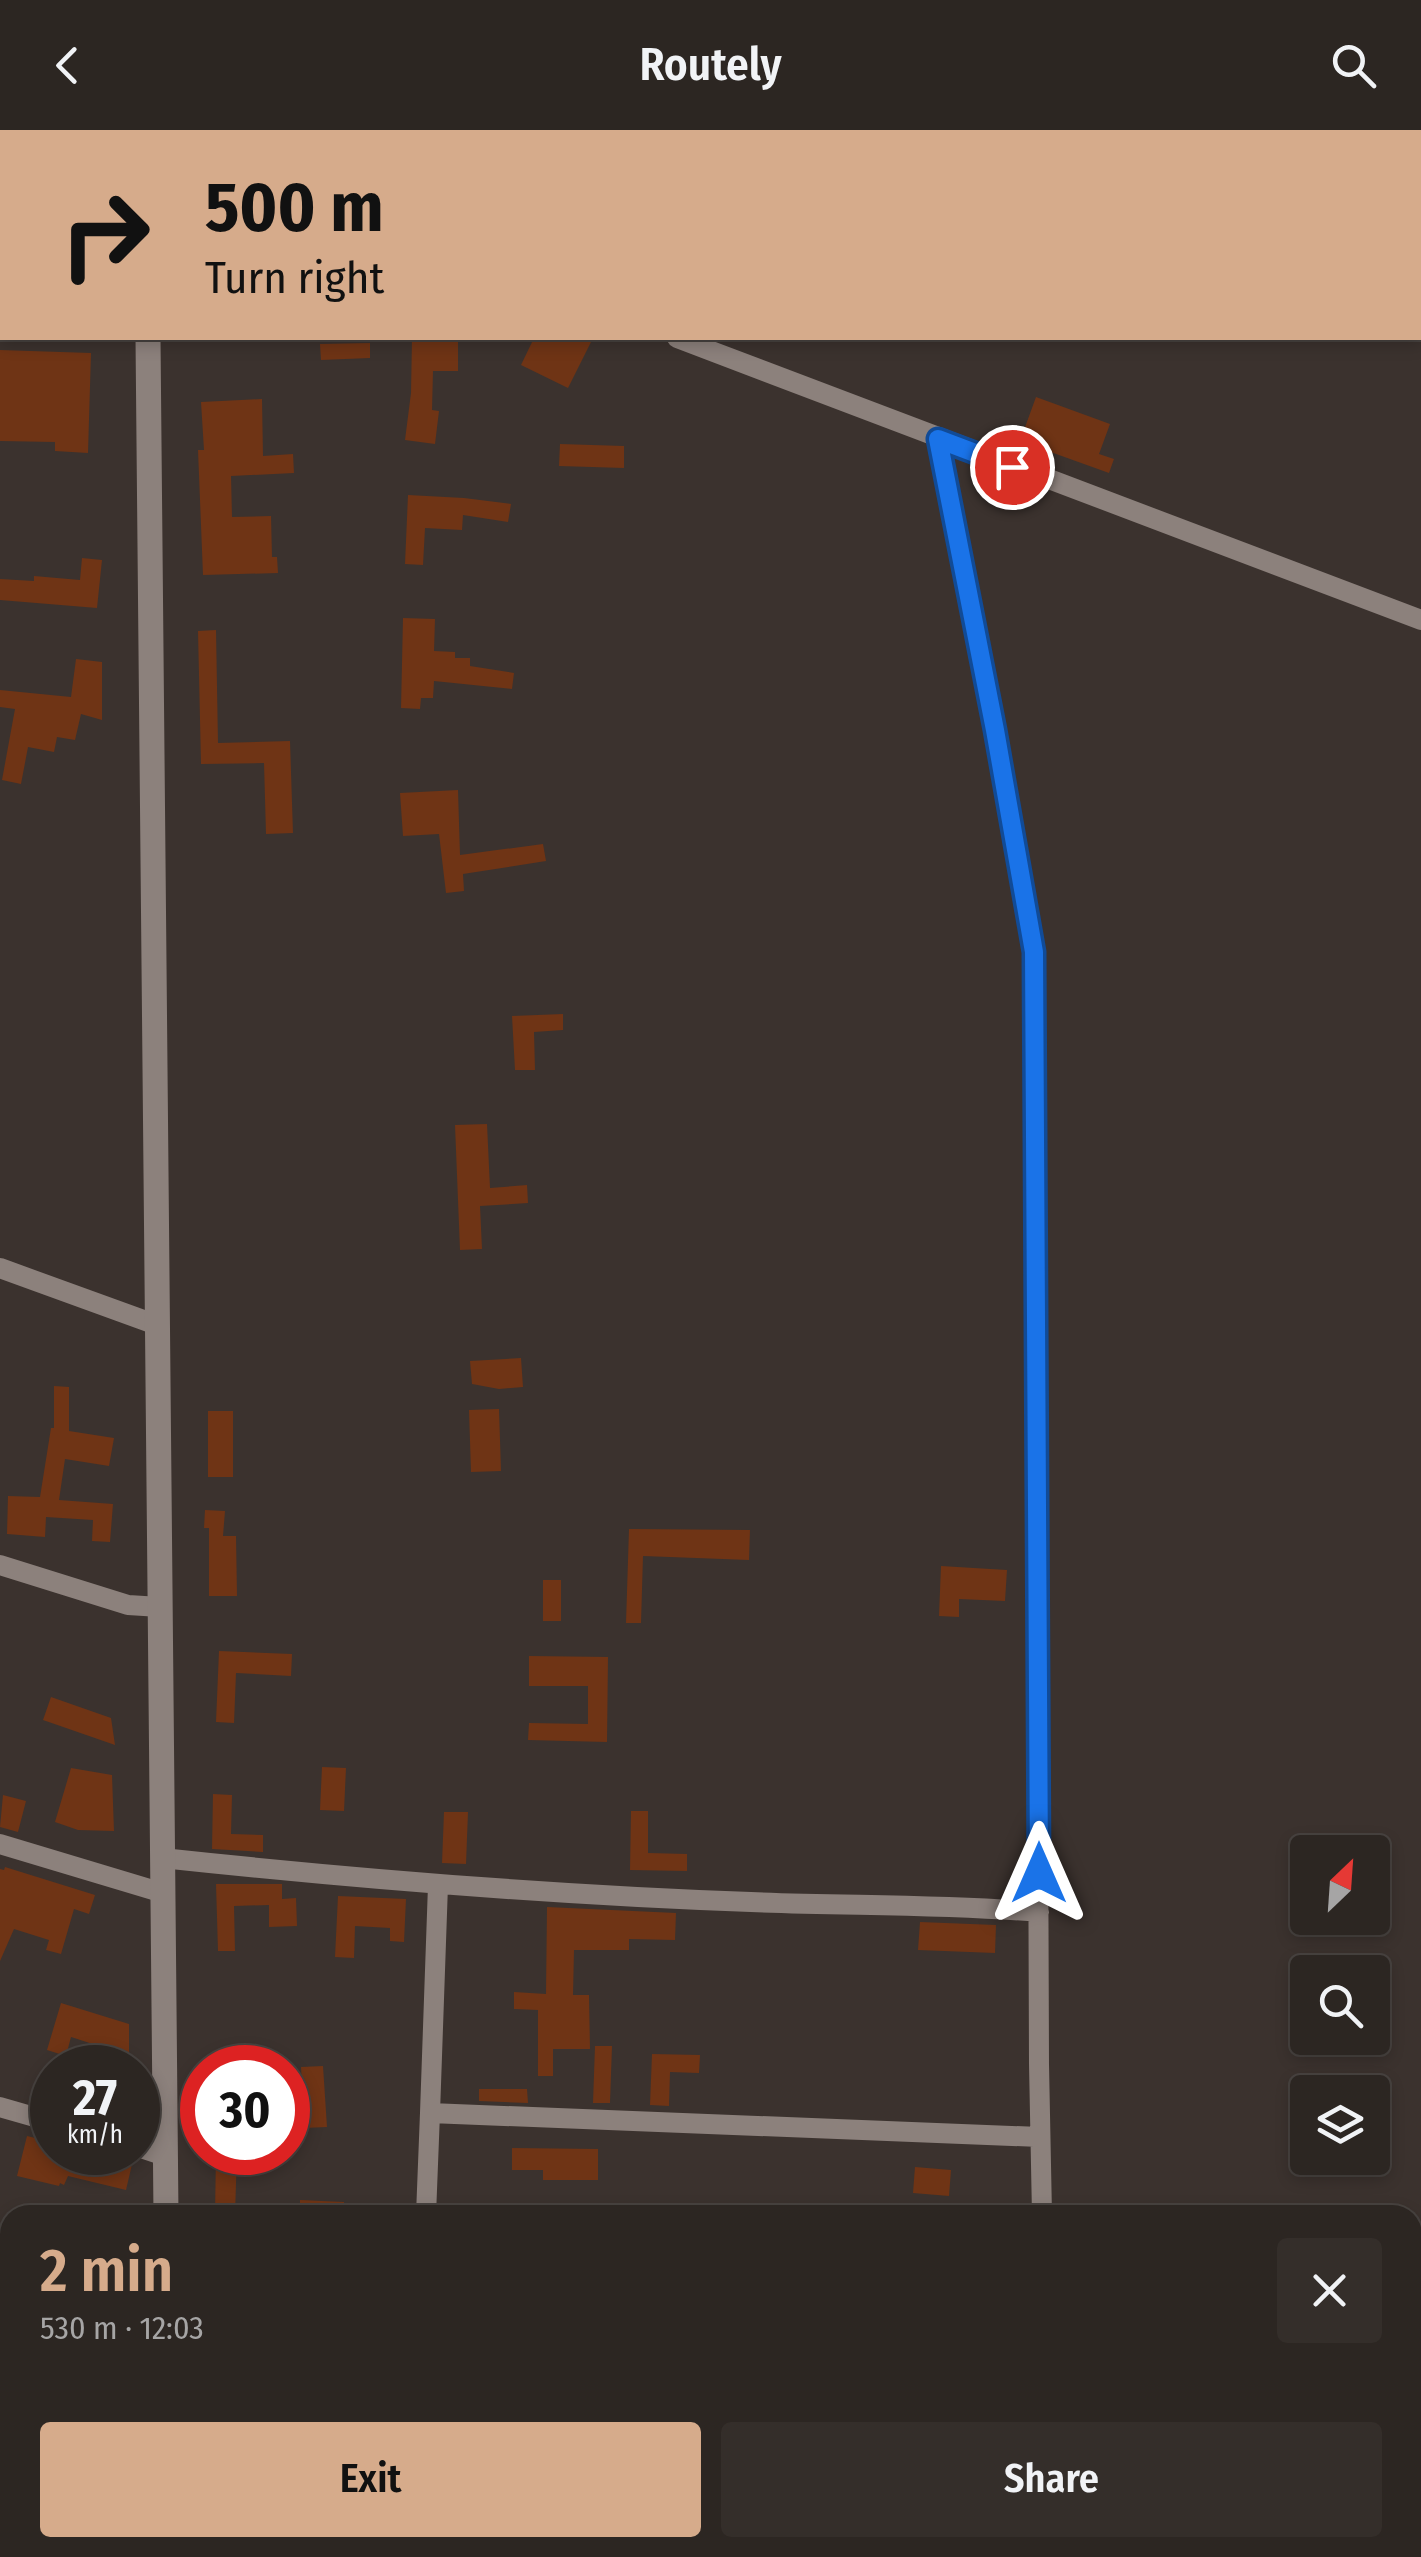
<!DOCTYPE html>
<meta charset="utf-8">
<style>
body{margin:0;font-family:"Fira Sans Condensed",sans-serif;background:#342e2a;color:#f1f3f6;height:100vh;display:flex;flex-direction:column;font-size:38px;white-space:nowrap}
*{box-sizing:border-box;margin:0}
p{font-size:32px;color:#a6a5a5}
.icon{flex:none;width:55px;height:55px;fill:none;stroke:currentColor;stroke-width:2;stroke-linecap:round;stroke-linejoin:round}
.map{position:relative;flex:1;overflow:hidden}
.sheet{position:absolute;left:0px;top:2075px;width:1422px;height:352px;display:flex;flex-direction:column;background:#2c2622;border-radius:30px 30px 0 0;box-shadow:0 5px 15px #0003,0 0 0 2px #484340}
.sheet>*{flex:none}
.hud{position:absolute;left:0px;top:0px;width:1422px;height:210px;box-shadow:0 5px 15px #0003,0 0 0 2px #484340;background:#d6ab8b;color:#111;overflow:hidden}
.needle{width:65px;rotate:25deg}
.controls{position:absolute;left:1290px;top:1705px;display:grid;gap:20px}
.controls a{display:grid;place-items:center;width:100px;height:100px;border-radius:10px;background:#2c2622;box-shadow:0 5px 15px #0003,0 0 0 2px #484340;font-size:50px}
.speed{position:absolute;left:30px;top:1915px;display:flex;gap:20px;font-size:50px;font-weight:700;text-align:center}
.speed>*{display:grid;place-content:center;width:130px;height:130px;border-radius:50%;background:#2c2622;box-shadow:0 5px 15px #0003,0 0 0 2px #484340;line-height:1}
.speed small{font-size:25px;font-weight:400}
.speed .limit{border:15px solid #d22;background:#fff;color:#111}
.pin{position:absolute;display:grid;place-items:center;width:85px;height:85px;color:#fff;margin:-42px;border:5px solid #fff;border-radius:50%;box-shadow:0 2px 10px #0007}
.me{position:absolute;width:110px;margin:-55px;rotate:0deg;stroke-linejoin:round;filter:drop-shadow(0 0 8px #0008)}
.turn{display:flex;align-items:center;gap:35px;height:210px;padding:0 40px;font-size:45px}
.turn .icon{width:130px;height:130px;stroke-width:2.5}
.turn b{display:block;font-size:70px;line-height:85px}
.round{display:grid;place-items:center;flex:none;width:105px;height:105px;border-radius:10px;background:#342e2a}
.head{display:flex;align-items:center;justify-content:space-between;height:170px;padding:0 40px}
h1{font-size:60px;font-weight:600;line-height:75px;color:#d6ab8b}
.cta{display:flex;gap:20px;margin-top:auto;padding:20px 40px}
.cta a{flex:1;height:115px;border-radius:10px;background:#d6ab8b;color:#111;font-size:40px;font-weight:600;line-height:115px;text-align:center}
.cta a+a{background:#342e2a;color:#f1f3f6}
header{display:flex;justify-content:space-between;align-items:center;height:130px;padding:0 40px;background:#2c2622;font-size:45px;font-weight:600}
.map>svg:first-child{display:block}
.building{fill:#6f3415}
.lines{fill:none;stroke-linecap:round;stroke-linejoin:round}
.minor{stroke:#8c817c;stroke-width:20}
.tertiary{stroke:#8c817c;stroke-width:25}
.route-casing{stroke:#114b97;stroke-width:25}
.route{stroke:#1a73e8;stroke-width:18}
</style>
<header><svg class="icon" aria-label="back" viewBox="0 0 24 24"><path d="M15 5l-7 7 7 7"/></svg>Routely<svg class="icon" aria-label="search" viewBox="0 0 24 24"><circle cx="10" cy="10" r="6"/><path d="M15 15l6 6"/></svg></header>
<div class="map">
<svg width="1421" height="2427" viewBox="0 0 1421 2427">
<rect width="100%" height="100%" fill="#3b322e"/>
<path class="building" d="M412,208L458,209V241H433L432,280L439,281L435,314L405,310L411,263Z
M534,208H593L568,258L521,235Z
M370,213V228L321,230L320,214Z
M0,220L91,223L88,323L55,321V312L0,311Z
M1036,267L1110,294L1099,324L1114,329L1109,343L1020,311Z
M262,269L263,326L293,324L294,343L231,346L232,387L271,386L272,427H277L278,443L203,445L198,320H204L201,272Z
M560,314L624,316V338L559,336Z
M408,365L464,368L511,374L508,392L463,385L462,400L425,398L423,435L405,434Z
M82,428L102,430L97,478L0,470V449L34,451V446L80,450Z
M403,488L435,489L434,521L455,522V528H470V536L514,543L512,559L434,551L433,568H421L420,579L401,578Z
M216,500L218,613L290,611L293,703L266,704L264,633L201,634L198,501Z
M76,529L102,532V590L81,584L75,610L57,607L54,622L28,617L21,654L2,650L15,579L0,577V560L71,567Z
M458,660L460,725L543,714L546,731L463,744L464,761L446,763L439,704L403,706L400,663Z
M563,884V900L534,902L535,940H515L512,886Z
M487,994L490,1058L527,1055L528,1073L480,1076L482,1119L460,1120L455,995Z
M521,1228L523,1257L499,1259L472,1254L470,1231Z
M54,1256L69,1257V1301L114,1308L109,1336L65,1329L59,1370L113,1374L110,1412L92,1411L93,1390L46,1387L45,1407L7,1404L8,1366L40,1367L51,1298H54Z
M499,1279L501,1341L471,1342L469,1280Z
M208,1281H233V1347H208Z
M205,1380L225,1381L223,1406H236L237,1466H209V1398H204Z
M629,1399L750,1400L749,1430L643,1426L641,1493H626Z
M941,1436L1007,1440L1005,1471L959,1469V1487L939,1486Z
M543,1450H561V1491H543Z
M219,1521L292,1524L291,1546L236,1543L234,1593L216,1592Z
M529,1526L608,1527L607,1612L528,1610L529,1593L588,1594V1556H529Z
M51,1567L111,1588L115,1615L43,1590Z
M322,1637L346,1638L344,1681L320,1680Z
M71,1638L112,1645L114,1701L78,1700L55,1692Z
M213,1664L232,1665L231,1704L263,1705V1722L212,1719Z
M3,1665L26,1671L18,1702L0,1697Z
M631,1681H648V1723L687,1724V1741L630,1740Z
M444,1682H468L466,1734L442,1733Z
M5,1737L95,1765L89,1784L74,1779L61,1824L46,1820L49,1810L14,1799L0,1831V1739L4,1740Z
M216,1754H282V1769L296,1768L297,1796L269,1797V1775L234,1776L235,1821H218Z
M338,1766L406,1769L404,1812L390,1811V1798L355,1796L354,1828L335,1827Z
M547,1777L676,1783L675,1810L629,1809V1820H574L573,1865H589L590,1919H553V1946H538V1880L514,1879V1862L546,1864Z
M920,1792L996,1795L995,1823L918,1820Z
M61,1873L129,1894V1938H99V1916L71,1907L66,1926L47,1920Z
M595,1916H612L610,1973H593Z
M652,1924L700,1925L699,1943L670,1942L669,1976L650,1975Z
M323,1936L327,1997L304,1998L301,1937Z
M479,1959H527L528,1973L479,1971Z
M27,2006L52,2012V2022H102L133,2030L126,2060L68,2046L64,2055L60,2053L59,2056L17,2046Z
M512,2018L598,2019V2050H543V2040H512Z
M216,2022H237L235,2085H215Z
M915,2037L951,2040L949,2066L913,2063Z
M300,2070L344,2072V2085H300Z"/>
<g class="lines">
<path class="minor" d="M98,0L104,2
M677,208L1421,490
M938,309L995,600L1035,822L1039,1934L1042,2085
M0,1138L157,1195
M0,1435L128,1475L160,1477
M0,1714L163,1763
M162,1728C358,1749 554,1765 751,1772C847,1776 943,1774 1039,1782
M0,1977L52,1992
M430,1983L438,1755
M138,2017L165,2026
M426,2085L430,1983L1040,2007
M1412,2152L1421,2153
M0,2209L10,2212
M1052,2418L1085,2427
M418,2427V2418"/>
<path class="tertiary" d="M145,0V2
M148,208L166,2085
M169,2418V2427"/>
</g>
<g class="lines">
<g class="route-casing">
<path id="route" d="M1012,337L938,309L995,600L1034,822L1039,1743"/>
</g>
<use href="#route" class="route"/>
</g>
</svg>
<div class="controls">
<a><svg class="needle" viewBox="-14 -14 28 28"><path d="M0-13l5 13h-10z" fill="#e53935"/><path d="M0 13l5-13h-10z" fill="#a6a5a5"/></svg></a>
<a><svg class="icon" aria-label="search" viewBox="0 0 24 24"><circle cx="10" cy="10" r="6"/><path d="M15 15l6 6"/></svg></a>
<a><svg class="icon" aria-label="layers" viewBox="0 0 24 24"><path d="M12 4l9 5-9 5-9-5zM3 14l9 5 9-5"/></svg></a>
</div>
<div class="speed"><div>27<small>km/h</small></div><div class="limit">30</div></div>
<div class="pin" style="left:1012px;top:337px;background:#d93025"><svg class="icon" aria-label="arrive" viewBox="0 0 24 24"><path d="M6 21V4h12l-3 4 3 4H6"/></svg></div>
<svg class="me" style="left:1039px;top:1743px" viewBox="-20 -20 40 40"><path d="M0-17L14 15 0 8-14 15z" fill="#1a73e8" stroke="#fff" stroke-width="4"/></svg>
<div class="hud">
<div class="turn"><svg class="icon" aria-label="right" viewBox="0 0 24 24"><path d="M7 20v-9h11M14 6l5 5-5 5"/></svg><div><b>500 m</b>Turn right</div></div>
</div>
<section class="sheet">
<div class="head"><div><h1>2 min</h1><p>530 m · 12:03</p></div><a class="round"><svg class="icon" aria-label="close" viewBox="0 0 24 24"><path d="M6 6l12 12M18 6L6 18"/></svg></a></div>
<div class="cta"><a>Exit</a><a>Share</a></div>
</section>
</div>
